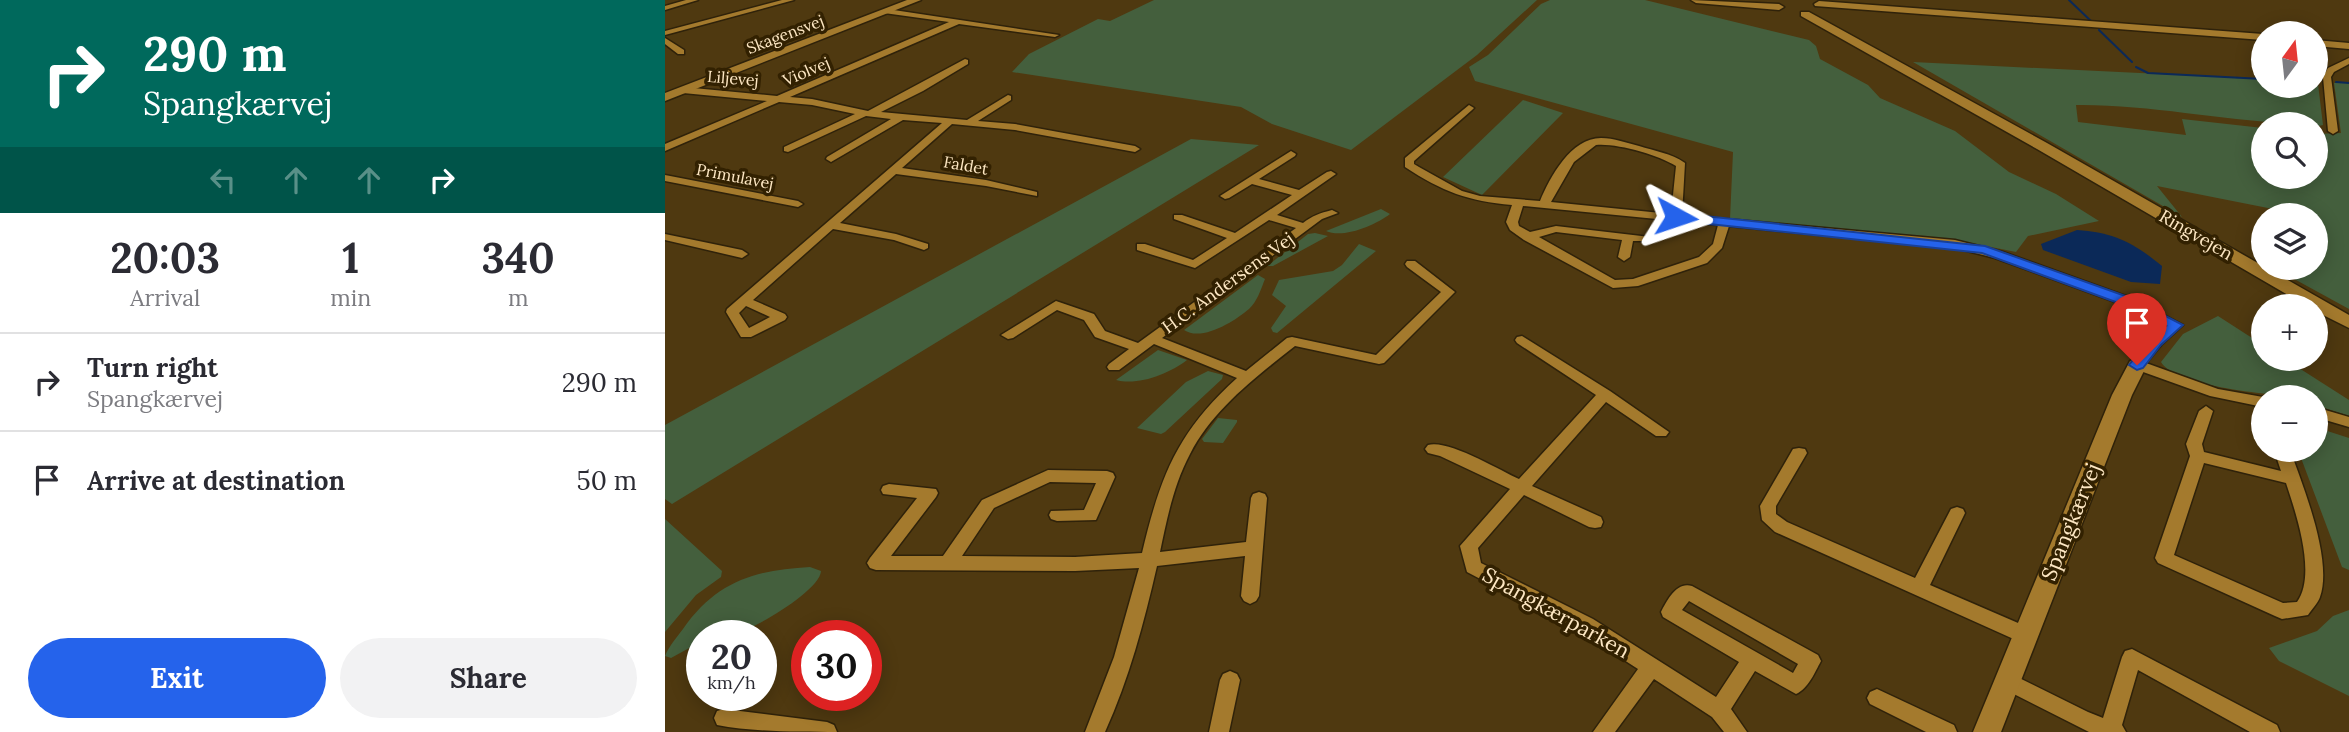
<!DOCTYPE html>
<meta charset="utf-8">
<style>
body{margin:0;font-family:Lora,serif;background:#f2f2f3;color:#2b2b33;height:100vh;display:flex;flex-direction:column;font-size:26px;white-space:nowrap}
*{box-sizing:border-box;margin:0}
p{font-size:23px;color:#7c7c81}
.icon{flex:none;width:38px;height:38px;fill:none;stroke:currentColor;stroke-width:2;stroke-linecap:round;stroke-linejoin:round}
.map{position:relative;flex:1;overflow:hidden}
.sheet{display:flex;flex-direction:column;background:#fff;width:665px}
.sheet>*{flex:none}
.hud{background:#00695c;color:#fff;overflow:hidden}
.needle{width:46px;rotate:15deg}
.fabs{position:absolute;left:1586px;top:21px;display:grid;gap:14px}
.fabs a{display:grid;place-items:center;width:77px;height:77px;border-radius:50%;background:#fff;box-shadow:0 4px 18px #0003;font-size:35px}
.speed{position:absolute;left:21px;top:620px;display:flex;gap:14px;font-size:35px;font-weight:700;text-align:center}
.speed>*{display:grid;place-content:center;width:91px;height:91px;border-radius:50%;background:#fff;box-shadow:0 4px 18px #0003;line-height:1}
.speed small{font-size:18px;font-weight:400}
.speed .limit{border:10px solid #d22;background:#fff;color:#111}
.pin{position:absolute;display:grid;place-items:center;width:60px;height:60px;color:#fff;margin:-72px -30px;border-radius:50% 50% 50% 0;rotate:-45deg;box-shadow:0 0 7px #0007}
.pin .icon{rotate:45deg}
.me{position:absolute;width:77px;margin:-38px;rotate:95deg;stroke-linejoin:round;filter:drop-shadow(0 0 5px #0008)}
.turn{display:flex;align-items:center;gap:24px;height:147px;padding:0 28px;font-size:32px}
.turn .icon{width:91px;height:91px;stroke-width:2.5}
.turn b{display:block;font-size:49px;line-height:60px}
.lanes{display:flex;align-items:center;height:66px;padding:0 28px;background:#0003;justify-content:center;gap:35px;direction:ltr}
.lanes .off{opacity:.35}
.eta{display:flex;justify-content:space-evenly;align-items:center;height:119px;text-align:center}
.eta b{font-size:42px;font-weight:800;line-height:49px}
.primary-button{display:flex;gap:14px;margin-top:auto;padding:14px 28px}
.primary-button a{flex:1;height:80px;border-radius:42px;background:#2563eb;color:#fff;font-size:28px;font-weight:800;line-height:80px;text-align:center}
.primary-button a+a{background:#f2f2f3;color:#2b2b33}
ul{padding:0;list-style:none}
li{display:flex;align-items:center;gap:21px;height:98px;padding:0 28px;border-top:2px solid #e1e1e2}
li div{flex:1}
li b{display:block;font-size:26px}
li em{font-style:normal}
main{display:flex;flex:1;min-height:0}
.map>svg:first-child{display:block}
.green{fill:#445f3d}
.water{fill:#0b2958}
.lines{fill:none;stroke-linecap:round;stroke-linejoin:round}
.stream{stroke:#0b2958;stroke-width:2}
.street-casing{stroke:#2f220a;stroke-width:3}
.secondary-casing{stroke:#2f220a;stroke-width:3}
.street{fill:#a47a2d;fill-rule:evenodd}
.secondary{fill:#a47a2d;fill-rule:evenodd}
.route{fill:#2563eb;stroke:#184099;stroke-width:2}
.labels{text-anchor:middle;stroke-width:7;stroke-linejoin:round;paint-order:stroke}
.far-street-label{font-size:16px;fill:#fde7c3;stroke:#322101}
.street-label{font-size:18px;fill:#fde7c3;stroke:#322101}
.near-street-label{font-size:21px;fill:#fde7c3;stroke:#322101}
</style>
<main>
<section class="sheet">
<div class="hud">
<div class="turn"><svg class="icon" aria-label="right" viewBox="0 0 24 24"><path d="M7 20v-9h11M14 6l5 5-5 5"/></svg><div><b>290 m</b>Spangkærvej</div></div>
<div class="lanes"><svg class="icon off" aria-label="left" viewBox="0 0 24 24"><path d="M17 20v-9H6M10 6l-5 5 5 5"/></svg><svg class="icon off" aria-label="ahead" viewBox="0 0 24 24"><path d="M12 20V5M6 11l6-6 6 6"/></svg><svg class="icon off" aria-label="ahead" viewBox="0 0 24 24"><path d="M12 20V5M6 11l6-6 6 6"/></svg><svg class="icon" aria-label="right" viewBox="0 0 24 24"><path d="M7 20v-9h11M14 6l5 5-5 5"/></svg></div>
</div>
<div class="eta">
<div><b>20:03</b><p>Arrival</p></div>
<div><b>1</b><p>min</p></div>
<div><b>340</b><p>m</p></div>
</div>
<ul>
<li><svg class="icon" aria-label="right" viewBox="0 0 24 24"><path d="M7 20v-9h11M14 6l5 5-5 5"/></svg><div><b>Turn right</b><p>Spangkærvej</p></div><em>290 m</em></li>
<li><svg class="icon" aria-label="arrive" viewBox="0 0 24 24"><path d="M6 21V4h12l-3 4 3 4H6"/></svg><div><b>Arrive at destination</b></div><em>50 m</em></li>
</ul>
<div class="primary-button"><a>Exit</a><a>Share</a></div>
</section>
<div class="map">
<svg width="1684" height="732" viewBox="0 0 1684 732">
<rect width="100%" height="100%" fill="#4f3910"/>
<path class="green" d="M489,0H872L812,55L686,150L607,124L576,107L347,72L364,54L433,19L445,21Z
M885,0H980L1144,40L1151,46L1155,59L1203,85L1215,98L1290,131L1344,172L1391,194L1434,221L1363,236L1351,252L1286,239L1065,219L1068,152L810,81L804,67L823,55L876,4Z
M1248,62L1598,79V86L1653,84L1658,125L1650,127V124C1570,124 1491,104 1411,105L1413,122L1521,135L1517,119L1598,128V177H1650V134L1676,133L1669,83H1684V309L1611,269L1650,268V231L1654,227L1650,224V215H1638L1492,186L1517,217Z
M858,100L898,113L817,195L778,177Z
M526,139L594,145L7,504L0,499V425Z
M716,209L725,214C711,225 678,239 661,231Z
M650,233L663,236L608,266H602L643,234Z
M694,244L711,251L612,333L608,332L606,328L621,306L607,295L614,280L668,271L677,265Z
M593,275L600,279C596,289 592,302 584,309C570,321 537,342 519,330Z
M1553,316L1598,345V359H1620L1684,400V416L1650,405V397C1620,397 1511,388 1496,362L1518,334Z
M493,350L522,360C504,374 473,386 451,380Z
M543,371L558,375L557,379L500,432L496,434L472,428L521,382Z
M553,418L572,420V422L558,443L539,442L537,439Z
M1650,427L1684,438V570L1677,567L1633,450H1650Z
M0,519L57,571L56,577L31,595L0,632Z
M145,567L156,571C155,590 94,626 75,632C62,636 50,635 37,635V641L6,658L0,656C4,646 12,637 18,629C51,582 89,570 145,567Z
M1684,610V696L1614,661L1604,648L1652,631L1668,616Z"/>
<path class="water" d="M1412,230C1448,232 1469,243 1497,266L1495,284L1466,282L1378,250L1376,244Z"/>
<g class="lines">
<path class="stream" d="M1404,0L1427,22
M1434,30L1467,62
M1471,67L1483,73L1598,79
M1650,81H1654
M1671,82L1684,83"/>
<g class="street-casing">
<path id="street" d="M21,0H33L0,10V6Z
M117,0H129L0,35V31Z
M222,9L394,35L390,37L294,24L125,97L147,99L203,111L300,59L303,60V64L258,91L216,112L302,120L343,95L346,96V100L313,121L350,124L470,146L475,149L470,152L350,130L287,124L237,168L321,180L372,192V196L321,186L231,174L175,223L231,234L263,244V248L259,250L229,240L168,229L88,300L120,314L122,317L120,320L86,337H76L61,312L62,309L277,123L238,120L166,162L161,159L162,157L226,119L201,116L123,152L119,151V147L190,114L147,105L114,102L0,151V144L102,101L18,93L14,90L18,87L112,96L284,22L219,13L218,11ZM81,306L105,317L84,328L74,313Z
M0,38L19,50V54H13L0,44Z
M1684,58V64L1669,72L1666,77L1673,131L1668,134L1663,131L1658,77L1663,68Z
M804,105L809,108L807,110L749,161V164L754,167L797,191L815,196L875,201C885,177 906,138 936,138C949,138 962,143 974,146C989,151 1006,153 1020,163L1017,215L1290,240L1338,252L1466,298L1518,325L1496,345L1481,363L1553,389L1598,397V407L1545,396L1467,368L1465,365L1467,362L1486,339L1502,326L1456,304L1330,258L1290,248L1064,226L1057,248L1042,263L973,286L948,288L859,240L845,230L841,222L847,205C803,201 778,192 740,167V158ZM931,145C952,143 993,155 1011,166L1006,214L886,202L909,162ZM858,206L1053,225L1048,244L1034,257L968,279L950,280L874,237L891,232L957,240L953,257L959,261L965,257L968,241H985V237L891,226L865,232L854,226L853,222Z
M626,151L631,154L630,156L594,179L634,190L662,172L666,171L671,174L612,215L638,223C647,216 655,213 667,210L673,213L657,219L497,338L581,371L622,338L627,337L711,355L776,292L742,267L740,264L742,261H750L790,292L719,363L714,364L630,346C591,377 548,409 525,454C509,484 502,518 495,552L581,542L586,498L588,494L594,492L600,494L602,498L594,596L591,601L585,604L579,601L576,596L580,556L492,566C479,623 464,679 440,732H420L449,657L474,568L410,571L211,570L205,568L202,563L205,558L252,498L218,494L216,490L218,486L224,484L271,489L273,493L271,497L226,556H278L317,500L383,470L442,471L448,473L450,477L431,520L392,521L386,519L384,515L386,511L419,510L431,483L385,482L329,508L297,556L410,557L477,553C495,477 512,432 572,378L489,344L454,370H444L442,367L444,364L464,349L430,337L419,320L392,310L348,338L343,339L336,335L391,301L429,314L440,331L473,343L631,228L604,220L530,268L472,250V244H480L528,260L562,238L509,219V215H517L570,233L627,195L587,184L564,198L560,199L555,196Z
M0,175L133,201L138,204L133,207L0,181Z
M0,234L77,250L83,254L77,258L0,240Z
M857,336L945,391L1004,432L1001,436H991L941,402L867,486L936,517L938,522L936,527L930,528L924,527L859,495L813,548L816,563L928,619L1051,697L1074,662L998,617L996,612C1002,600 1012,581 1027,586L1153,655L1156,661C1150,672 1143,689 1131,694L1090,671L1066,709L1082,732H1059L1047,717L989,679L950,732H928L973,669L914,631L802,572L795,546L845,489L775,456L763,453L760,449L763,445C783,439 834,470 854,479L931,395L852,343L850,340L852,337ZM1024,601L1133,664L1128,673L1017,610Z
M1541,406L1548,411L1537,444L1539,452L1616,471L1609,450H1625C1638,486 1668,560 1655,597C1653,603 1647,609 1643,615L1617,619L1610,616L1493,563L1490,558L1525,456L1521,444L1534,411ZM1539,463L1621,483C1631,513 1652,575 1632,602L1618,603L1509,555Z
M1650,407L1684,417V427L1650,417Z
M1134,448L1140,449L1142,453L1111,506V514L1122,522L1250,578L1286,509L1292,507L1298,509L1300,513L1265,585L1367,629L1369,635L1367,641L1360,643L1353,641L1110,532L1097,520L1095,506L1128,449Z
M1467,649L1612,725L1615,732H1585L1473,670L1457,725L1461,732H1424L1335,687L1332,681L1335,675L1342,672L1423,712L1438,718L1457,657L1460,651Z
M565,671L572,674L575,680L564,732H544L555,680L558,674Z
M1212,689L1289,725L1292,732H1261L1205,704L1202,698L1205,692Z
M59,709L162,722L169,725L172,732C134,732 88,732 52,725L49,718L52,711Z"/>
</g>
<g class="secondary-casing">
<path id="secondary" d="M242,0H256L0,101V93Z
M1026,0L1114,4L1119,7L1114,10L1031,3Z
M1154,1L1598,34V40L1150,6L1149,4Z
M1136,12H1144L1382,143L1684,315V328L1650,311V306H1642L1372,149L1136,16Z
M1650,40L1684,43V49L1650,46Z
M1472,359L1479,361L1482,365L1467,395L1336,732H1308L1447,395L1465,361Z"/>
</g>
<use href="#street" class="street"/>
<use href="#secondary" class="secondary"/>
</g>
<path class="route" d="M1011,213L1320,246L1466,298L1518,325L1496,345L1478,368L1472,370L1464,365L1485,338L1501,326L1456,304L1317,253L1006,220V214Z"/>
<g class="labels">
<g class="far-street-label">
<text transform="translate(120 34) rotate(-21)" y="6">Skagensvej</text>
<text transform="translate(141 71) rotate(-23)" y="6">Violvej</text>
<text transform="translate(68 78) rotate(5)" y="6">Liljevej</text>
<text transform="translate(301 165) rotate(10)" y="6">Faldet</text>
<text transform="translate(70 176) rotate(11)" y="6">Primulavej</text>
</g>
<g class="street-label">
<text transform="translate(1531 235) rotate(30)" y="6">Ringvejen</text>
<text transform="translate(563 283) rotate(-36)" y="6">H.C. Andersens Vej</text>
</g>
<g class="near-street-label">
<text transform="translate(1406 522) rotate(-68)" y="7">Spangkærvej</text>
<text transform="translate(891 613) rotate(29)" y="7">Spangkærparken</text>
</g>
</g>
</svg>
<div class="fabs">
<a><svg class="needle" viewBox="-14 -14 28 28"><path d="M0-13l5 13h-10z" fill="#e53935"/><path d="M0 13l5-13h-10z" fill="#7c7c81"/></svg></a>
<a><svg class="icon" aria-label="search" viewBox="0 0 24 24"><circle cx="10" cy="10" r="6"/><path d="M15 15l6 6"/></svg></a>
<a><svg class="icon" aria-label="layers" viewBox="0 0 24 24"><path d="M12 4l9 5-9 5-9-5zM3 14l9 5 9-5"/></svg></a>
<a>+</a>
<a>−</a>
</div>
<div class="speed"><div>20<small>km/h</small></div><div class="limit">30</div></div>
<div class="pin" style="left:1472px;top:365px;background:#d93025"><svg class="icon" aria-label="arrive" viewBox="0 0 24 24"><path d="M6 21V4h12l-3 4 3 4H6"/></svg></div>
<svg class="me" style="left:1011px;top:217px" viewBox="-20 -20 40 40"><path d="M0-17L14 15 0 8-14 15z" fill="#2563eb" stroke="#fff" stroke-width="4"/></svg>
</div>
</main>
